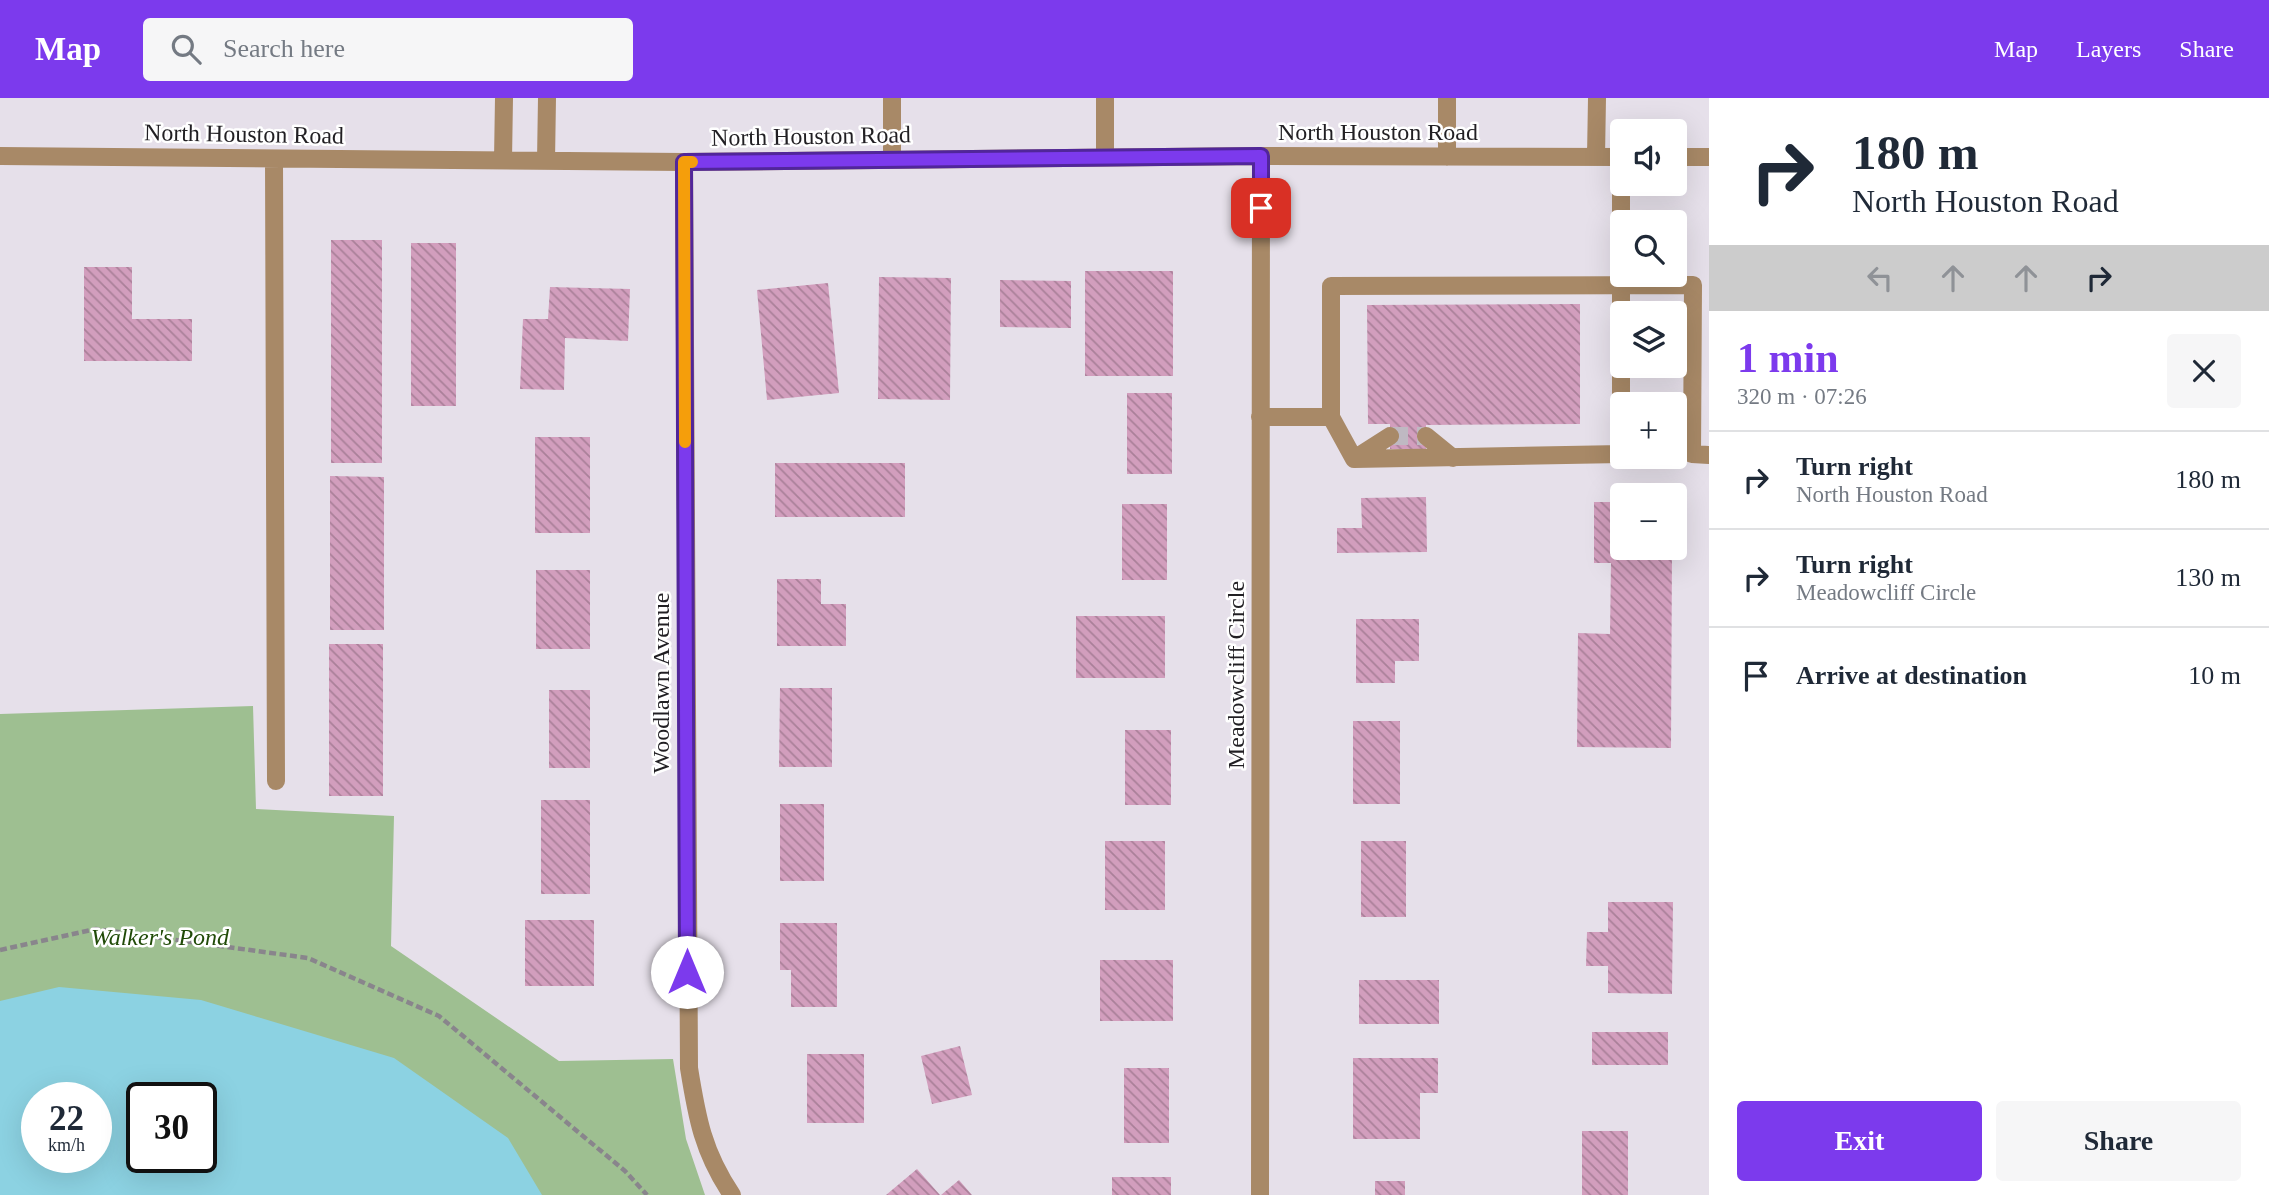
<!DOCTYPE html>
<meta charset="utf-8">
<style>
body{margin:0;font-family:"Times New Roman",serif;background:#f6f6f7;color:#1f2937;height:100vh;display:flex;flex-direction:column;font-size:26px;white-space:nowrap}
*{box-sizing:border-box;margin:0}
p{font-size:23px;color:#747a83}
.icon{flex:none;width:38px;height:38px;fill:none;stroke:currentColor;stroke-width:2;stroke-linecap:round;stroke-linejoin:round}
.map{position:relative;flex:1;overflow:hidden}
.panel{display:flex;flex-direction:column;background:#fff;width:560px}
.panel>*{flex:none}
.top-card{background:#fff;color:#1f2937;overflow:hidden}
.tools{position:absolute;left:1610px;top:21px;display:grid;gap:14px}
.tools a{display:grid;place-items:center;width:77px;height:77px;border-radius:7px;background:#fff;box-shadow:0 7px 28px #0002;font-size:35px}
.speed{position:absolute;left:21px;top:984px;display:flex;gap:14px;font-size:35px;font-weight:700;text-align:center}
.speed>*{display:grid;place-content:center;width:91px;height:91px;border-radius:50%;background:#fff;box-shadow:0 7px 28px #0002;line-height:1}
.speed small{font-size:18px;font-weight:400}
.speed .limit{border:4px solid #111;border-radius:10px;background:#fff;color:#111}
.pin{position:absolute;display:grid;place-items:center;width:60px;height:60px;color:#fff;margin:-30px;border-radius:14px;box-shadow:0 4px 10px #0006}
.me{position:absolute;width:77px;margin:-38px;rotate:0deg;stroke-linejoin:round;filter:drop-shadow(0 0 5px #0008)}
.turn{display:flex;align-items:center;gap:24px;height:147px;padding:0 28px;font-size:32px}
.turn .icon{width:91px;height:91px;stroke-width:2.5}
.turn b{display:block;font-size:49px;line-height:60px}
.lanes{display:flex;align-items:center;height:66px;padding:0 28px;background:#0003;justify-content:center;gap:35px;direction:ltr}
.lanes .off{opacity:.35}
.round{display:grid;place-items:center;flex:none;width:74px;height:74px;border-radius:7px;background:#f6f6f7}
.overview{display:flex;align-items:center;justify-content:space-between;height:119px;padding:0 28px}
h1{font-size:42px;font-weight:800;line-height:52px;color:#7c3aed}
.action{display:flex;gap:14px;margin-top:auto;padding:14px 28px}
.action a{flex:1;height:80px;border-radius:7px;background:#7c3aed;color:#fff;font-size:28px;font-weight:800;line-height:80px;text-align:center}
.action a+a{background:#f6f6f7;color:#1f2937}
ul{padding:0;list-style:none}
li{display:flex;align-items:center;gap:21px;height:98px;padding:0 28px;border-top:2px solid #e0e1e3}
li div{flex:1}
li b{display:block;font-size:26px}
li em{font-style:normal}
header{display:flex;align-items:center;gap:42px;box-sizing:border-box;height:98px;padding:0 35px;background:#7c3aed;color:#fff}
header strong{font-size:33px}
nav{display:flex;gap:38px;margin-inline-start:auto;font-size:24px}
.search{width:490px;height:63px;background:#f6f6f7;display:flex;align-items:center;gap:18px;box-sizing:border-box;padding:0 24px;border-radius:7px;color:#747a83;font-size:26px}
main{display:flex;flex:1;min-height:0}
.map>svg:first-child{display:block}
.green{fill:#9ebf91;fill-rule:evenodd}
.water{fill:#8cd2e2;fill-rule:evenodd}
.building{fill:url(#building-back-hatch)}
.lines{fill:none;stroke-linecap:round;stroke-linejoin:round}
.minor-tunnel{stroke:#bfb9c2;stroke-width:18;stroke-dasharray:18 9;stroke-linecap:butt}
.path{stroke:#89858c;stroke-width:4.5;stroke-dasharray:7 3.5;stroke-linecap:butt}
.minor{stroke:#a88967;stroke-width:18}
.route-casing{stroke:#51269a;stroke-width:18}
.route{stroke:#7c3aed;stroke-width:12}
.slow{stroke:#f59e0b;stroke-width:12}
.labels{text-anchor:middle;stroke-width:5;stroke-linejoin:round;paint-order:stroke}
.street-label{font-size:24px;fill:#211f23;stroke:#fff}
.park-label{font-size:24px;font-style:italic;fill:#214b08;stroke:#fff}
</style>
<header>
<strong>Map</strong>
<div class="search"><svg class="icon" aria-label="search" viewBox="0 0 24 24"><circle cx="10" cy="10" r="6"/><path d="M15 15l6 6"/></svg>Search here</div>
<nav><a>Map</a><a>Layers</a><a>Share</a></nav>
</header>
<main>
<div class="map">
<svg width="1709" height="1097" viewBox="0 0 1709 1097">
<defs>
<pattern id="building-back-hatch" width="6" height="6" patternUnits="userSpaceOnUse" patternTransform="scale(1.75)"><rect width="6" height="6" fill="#d29ebd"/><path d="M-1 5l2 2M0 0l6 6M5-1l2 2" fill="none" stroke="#aa8099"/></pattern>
</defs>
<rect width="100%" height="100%" fill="#e6e0ea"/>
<path class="green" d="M253,608L256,711L394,718L391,848L559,963L673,961L686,1041L705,1097H0V616ZM37,999H96V1059H37ZM142,999H201V1059H142Z"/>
<path class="water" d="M59,889L201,902L394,960L508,1040L542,1097H0V903ZM37,999H96V1059H37ZM142,999H201V1059H142Z"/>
<path class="building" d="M331,142H382V365H331Z
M411,145H456V308H411Z
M84,169H132V221H192V263H84Z
M1085,173H1173V278H1085Z
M879,179L951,180L950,302L878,301Z
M1000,182L1071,183V230L1000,229Z
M828,185L839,295L767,302L757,192Z
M550,189L630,191L628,243L565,240L564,292L520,291L523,221H548Z
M1580,206V326L1426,327V351H1390V326H1368L1367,207Z
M1127,295H1172V376H1127Z
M535,339H590V435H535Z
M775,365H905V419H775Z
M330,378L384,379V532H330Z
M1426,399L1427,454L1337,455V430H1362L1361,400Z
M1594,404H1622V450H1672L1671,650L1577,649L1578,535L1610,536L1611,465H1594Z
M1122,406H1167V482H1122Z
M536,472H590V551H536Z
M777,481H821V506H846V548H777Z
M1076,518H1165V580H1076Z
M1356,521H1419V563H1395V585H1356Z
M329,546H383V698H329Z
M780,590H832V669H779Z
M549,592H590V670H549Z
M1353,623H1400V706H1353Z
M1125,632H1171V707H1125Z
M541,702H590V796H541Z
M780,706H824V783H780Z
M1105,743H1165V812H1105Z
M1361,743H1406V819H1361Z
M1608,804H1673L1672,896L1608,895V868H1586L1587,834H1608Z
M525,822H594V888H525Z
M780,825H837V909H791V872H780Z
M1100,862H1173V923H1100Z
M1359,882H1439V926H1359Z
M1592,934H1668V967H1592Z
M960,948L972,997L932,1006L921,958Z
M807,956H864V1025H807Z
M1353,960H1438V995H1420V1041H1353Z
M1124,970H1169V1045H1124Z
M1582,1033H1628V1097H1582Z
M917,1071L940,1097H886Z
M1112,1079H1171V1097H1112Z
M959,1082L972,1097H941Z
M1375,1083H1405V1097H1375Z"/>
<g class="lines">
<path class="minor-tunnel" d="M1390,338H1426"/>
<path class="path" d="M0,852L96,831L308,860L439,918L625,1073L647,1097"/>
<path class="minor" d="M892,0V62
M0,58L684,64L1261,58L1622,59
M1105,59V0
M1447,59V0
M1596,59L1597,0
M1621,59V356
M1675,59H1709
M274,61L276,683
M503,62L504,0
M546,63L547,0
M684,64L689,970C697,1020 703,1054 732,1097
M1260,319H1331V188L1693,187L1692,356L1709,357
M1331,319L1354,361L1622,356
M1426,338L1453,360
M1354,361L1390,338
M1260,1097L1261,58"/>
</g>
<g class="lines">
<g class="route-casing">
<path id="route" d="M687,874L684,64L1261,58V110"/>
</g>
<use href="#route" class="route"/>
<path class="slow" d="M685,344L684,64H692"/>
</g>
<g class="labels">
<g class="street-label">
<text x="1378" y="42">North Houston Road</text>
<text transform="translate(244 36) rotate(1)" y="8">North Houston Road</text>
<text transform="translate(811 38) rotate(-1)" y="8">North Houston Road</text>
<text transform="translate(1236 577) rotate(-90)" y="8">Meadowcliff Circle</text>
<text transform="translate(661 585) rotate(-90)" y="8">Woodlawn Avenue</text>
</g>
<g class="park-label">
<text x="160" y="847">Walker's Pond</text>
</g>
</g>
</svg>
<div class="tools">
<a><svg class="icon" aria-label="sound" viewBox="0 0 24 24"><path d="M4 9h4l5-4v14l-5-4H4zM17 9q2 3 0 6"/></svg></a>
<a><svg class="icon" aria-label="search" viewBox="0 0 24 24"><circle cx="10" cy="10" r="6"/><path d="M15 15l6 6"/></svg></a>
<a><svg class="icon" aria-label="layers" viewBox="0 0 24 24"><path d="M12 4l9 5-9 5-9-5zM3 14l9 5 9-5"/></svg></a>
<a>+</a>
<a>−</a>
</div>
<div class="speed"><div>22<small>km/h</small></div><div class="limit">30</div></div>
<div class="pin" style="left:1261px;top:110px;background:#d93025"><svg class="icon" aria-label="arrive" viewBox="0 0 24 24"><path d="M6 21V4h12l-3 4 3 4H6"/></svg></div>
<svg class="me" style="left:687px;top:874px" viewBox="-20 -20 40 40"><circle r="19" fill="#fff"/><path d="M0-13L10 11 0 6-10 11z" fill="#7c3aed"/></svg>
</div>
<section class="panel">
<div class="top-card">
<div class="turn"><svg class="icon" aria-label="right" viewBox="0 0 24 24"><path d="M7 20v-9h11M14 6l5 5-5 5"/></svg><div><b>180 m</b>North Houston Road</div></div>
<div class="lanes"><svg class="icon off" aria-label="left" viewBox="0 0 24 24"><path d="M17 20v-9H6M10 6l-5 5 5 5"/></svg><svg class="icon off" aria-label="ahead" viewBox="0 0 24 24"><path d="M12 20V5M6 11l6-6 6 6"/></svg><svg class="icon off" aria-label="ahead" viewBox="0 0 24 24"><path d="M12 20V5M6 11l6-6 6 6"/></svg><svg class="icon" aria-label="right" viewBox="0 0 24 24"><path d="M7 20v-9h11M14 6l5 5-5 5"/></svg></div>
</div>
<div class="overview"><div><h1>1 min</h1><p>320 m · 07:26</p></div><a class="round"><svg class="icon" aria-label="close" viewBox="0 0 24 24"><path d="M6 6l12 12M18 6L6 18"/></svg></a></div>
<ul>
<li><svg class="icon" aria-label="right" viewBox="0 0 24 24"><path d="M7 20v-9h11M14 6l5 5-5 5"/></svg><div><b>Turn right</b><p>North Houston Road</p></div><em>180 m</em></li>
<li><svg class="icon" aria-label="right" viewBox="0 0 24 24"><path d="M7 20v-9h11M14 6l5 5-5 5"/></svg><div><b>Turn right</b><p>Meadowcliff Circle</p></div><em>130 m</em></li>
<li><svg class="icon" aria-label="arrive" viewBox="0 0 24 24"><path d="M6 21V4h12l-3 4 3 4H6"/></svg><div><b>Arrive at destination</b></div><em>10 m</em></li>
</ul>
<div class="action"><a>Exit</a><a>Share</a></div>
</section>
</main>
